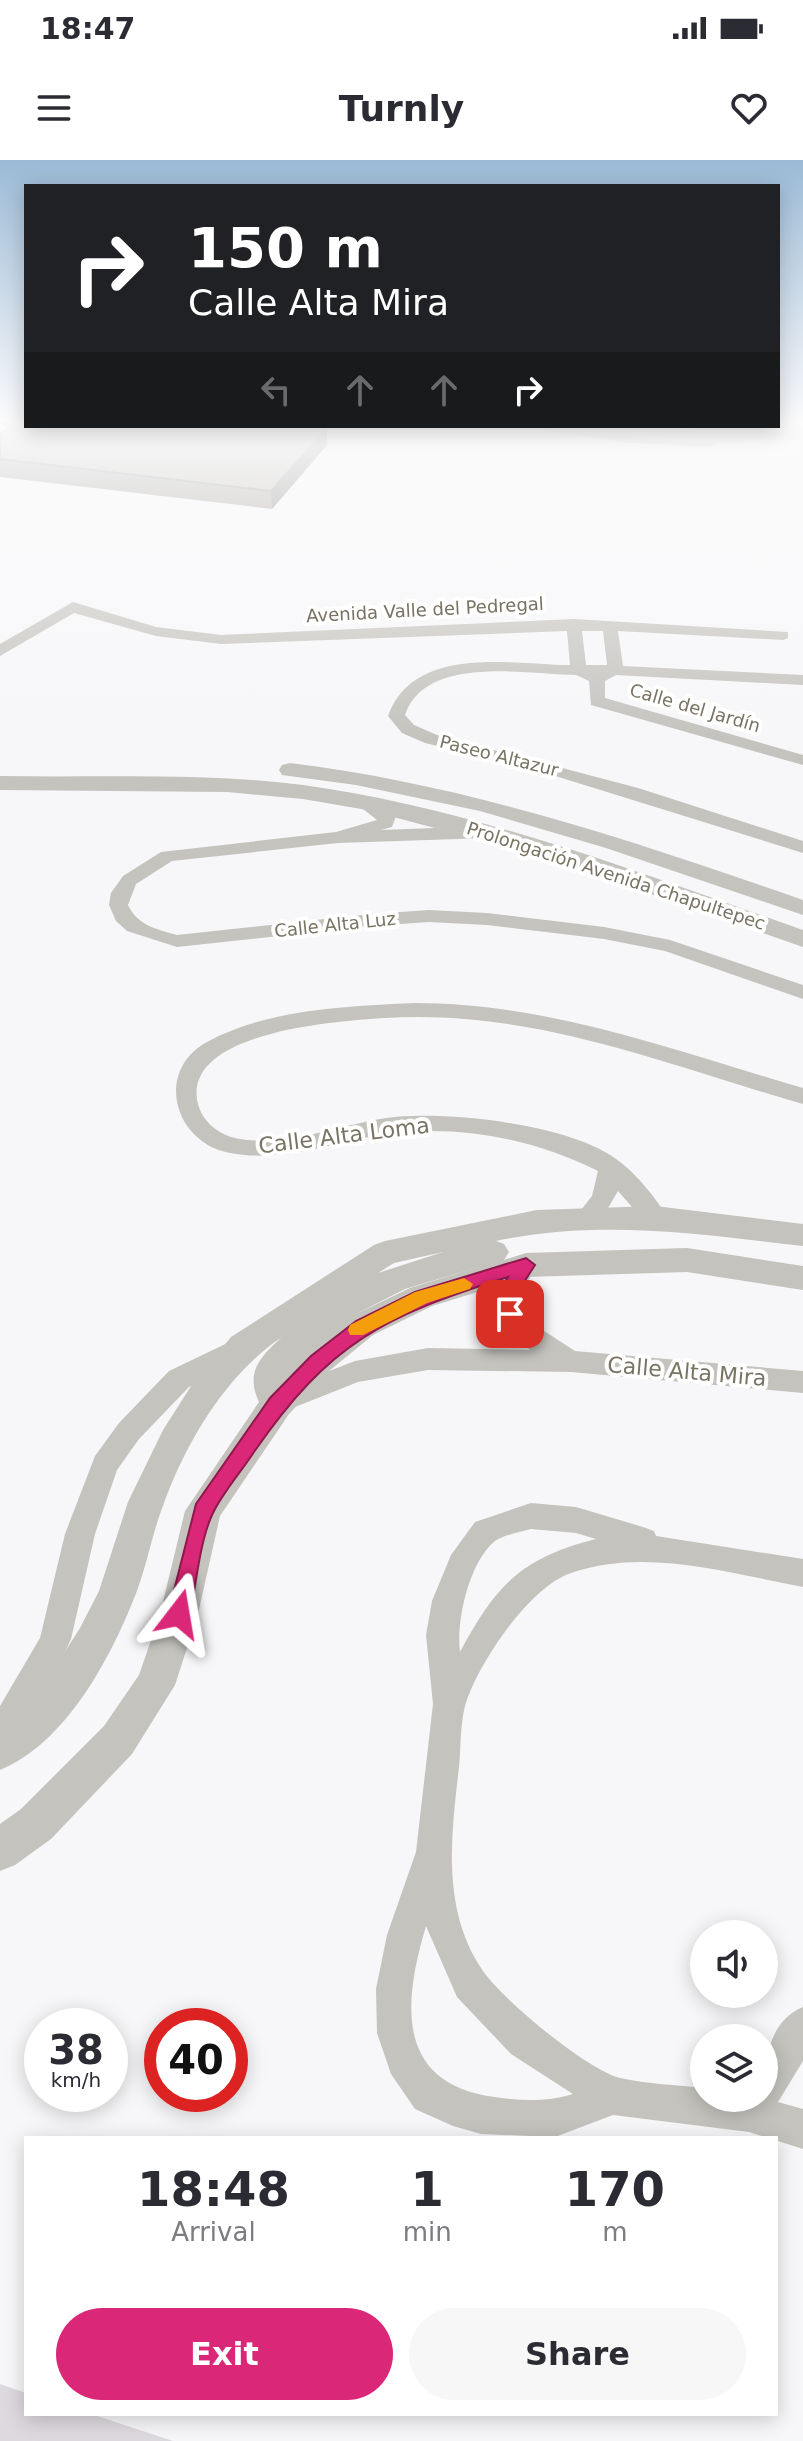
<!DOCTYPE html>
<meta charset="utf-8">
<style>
body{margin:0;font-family:"DejaVu Sans",sans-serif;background:#f7f7f7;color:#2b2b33;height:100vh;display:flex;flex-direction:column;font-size:30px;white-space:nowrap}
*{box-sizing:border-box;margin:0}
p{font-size:26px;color:#7c7c81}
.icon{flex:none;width:44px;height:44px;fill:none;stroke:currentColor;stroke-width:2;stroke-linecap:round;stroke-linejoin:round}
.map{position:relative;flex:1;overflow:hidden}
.details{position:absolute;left:24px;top:1976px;width:754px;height:280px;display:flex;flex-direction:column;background:#fff;border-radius:0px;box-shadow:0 4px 20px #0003}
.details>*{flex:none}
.banner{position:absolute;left:24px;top:24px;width:756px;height:244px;border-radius:0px;box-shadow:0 4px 20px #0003;background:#202124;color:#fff;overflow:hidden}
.tools{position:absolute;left:690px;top:1760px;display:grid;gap:16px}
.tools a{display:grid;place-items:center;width:88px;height:88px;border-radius:50%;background:#fff;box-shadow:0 4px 20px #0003;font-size:40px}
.speed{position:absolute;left:24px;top:1848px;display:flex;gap:16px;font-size:40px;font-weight:700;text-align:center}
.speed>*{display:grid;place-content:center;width:104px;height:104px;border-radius:50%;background:#fff;box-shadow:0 4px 20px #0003;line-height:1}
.speed small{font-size:20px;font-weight:400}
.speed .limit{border:12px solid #d22;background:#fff;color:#111}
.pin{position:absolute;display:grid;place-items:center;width:68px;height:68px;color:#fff;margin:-34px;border-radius:16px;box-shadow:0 4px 12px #0006}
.me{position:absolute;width:88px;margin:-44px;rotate:14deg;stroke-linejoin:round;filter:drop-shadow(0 0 6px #0008)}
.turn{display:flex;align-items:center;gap:28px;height:168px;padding:0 32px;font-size:36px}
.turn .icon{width:104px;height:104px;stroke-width:2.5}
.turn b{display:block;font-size:56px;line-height:68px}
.lanes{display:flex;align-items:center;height:76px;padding:0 32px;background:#0003;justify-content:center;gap:40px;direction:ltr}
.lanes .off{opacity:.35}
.eta{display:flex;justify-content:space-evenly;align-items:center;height:136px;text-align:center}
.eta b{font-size:48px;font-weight:700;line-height:56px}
.cta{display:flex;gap:16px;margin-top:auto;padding:16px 32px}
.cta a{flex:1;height:92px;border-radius:48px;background:#db2777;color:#fff;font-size:32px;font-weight:700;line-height:92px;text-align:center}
.cta a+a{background:#f7f7f7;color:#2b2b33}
.status{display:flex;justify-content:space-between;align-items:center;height:56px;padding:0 40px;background:#fff;direction:ltr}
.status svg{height:22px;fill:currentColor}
header{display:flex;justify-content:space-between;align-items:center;height:104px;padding:0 32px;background:#fff;font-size:36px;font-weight:700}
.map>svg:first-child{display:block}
.green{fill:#ded8df}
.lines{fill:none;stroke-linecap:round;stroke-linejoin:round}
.minor{fill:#c5c3be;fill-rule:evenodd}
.tertiary{fill:#c5c3be;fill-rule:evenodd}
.trunk{fill:#d9d8d3;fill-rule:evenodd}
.wall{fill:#9a968f}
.shaded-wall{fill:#7d7a74}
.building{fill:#b3afa6;stroke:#7d7a74;stroke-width:2}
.route{fill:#db2777;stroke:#8e194d;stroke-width:2}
.slow{fill:#f59e0b}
.labels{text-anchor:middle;stroke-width:8;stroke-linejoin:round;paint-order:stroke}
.far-street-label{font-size:18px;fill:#787362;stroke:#fff}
.street-label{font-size:22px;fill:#787362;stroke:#fff}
</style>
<div class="status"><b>18:47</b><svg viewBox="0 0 49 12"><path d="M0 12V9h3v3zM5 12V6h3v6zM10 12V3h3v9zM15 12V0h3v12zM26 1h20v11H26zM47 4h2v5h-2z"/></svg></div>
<header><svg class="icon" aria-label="menu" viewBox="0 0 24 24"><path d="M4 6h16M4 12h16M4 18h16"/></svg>Turnly<svg class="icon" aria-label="heart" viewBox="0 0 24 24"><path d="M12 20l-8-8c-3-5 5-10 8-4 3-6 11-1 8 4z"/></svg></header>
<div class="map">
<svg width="803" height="2281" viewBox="0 0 803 2281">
<rect width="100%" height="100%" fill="#f7f6f8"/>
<path class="green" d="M0,2224L26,2233V2254H91L173,2281H0Z"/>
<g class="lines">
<path class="minor" d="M73,442L156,467L221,475L574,459L788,472V478L783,480L618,471L623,506L803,515V525L616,515L605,521V538L803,595V605L591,545L589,521L576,515C526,514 425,495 405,555L414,565L437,575L638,628L803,681V693L520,605L425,583L402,573L388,556C413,485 510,504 570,505L567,471L221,484L156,476L74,453L0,496V484ZM582,471H603L607,505H586Z
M362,636L396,656L392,667L381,670L488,666L497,672L488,678L338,683L172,701L136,724L128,745C137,765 158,770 177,775L371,754L429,750L487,753L604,767L670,780L803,825V839L665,791L604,779L487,765L429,762L371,766L177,787L127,771L116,761L109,745L111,733L123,716L161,692L336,672L377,660L353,641Z
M415,843C550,843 675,891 803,928V944C663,904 534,849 385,858C339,861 180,871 198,944C202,960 216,972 231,977C280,990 338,965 386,958C444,950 574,964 620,1002C637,1015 657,1039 667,1057L664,1063H646L618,1031L601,1060L586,1068L577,1065L574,1059L592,1036L598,1011C533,979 459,964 386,974C335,982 282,1003 230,993C174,983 154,911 207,882C267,849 348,846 415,843Z
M526,1095L535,1098L539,1105L521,1131L522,1151L535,1165L575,1191L803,1211V1233L571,1212L428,1210L358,1222L280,1253L270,1250L266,1242L270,1234L355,1201L428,1188L530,1190L508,1171L494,1143C496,1125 507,1101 526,1095Z
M240,1177L249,1180L253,1188L249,1196L189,1227L139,1279L117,1310L95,1374L71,1479L48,1529L12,1586L0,1591V1546L40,1478L65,1374L95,1296L119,1263L169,1211Z
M531,1343L576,1347L643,1367L654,1371L656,1376L803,1399V1427C728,1413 646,1387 571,1413C529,1427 477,1505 465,1546C460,1565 461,1588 459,1607C451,1676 441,1750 483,1811C504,1841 586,1909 620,1918C647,1924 677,1925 704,1928V1938H764C764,1904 767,1862 803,1847V1901L778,1942L803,1949V1989L749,1972L613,1955L555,1977L481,1974L453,1966L415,1949L391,1914L377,1873L376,1829L387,1775L416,1692L433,1544L426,1475L432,1441L451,1395L475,1362ZM531,1369L576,1373L596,1379C521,1398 496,1425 460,1492C456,1461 469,1402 495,1381C503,1375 521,1372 531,1369ZM426,1766L457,1837L511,1894L573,1934C548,1942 520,1941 494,1937C395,1923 403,1843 426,1766Z"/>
<path class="tertiary" d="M778,262L789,267L781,272L696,271L688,266H778Z
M542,266L710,277L718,282L710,287L631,283L550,271Z
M290,603C468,625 634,681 803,740V755L606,688L480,651L356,625L282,615L279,610L282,605Z
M0,616C101,618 203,612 303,625C476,649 640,713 803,770V787L548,698L367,650L303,639L227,632L0,630Z
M655,1046L803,1064V1086C699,1074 600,1059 496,1081L504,1084L509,1092L504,1100L526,1093L687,1088L803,1106V1130L687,1112L526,1117L432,1146L373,1175L329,1211L289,1254L220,1356L198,1454L175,1525L132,1594L51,1679L15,1705L0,1711V1664L21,1649L104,1566L139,1515L160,1454L185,1351L259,1242C245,1212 260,1197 282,1177C227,1214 187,1280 164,1343C152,1373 147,1406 135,1436C110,1499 66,1583 0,1610V1564L22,1547L50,1515L80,1468L99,1431L128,1342L163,1270L193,1223L231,1177L374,1085L385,1081L537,1050ZM443,1092L378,1113L394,1103ZM482,1106L410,1128L354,1155L405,1129Z"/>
<path class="trunk" d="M568,266H641L693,271L803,267V279L693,283L578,272Z"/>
</g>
<path class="wall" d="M0,260H26L327,285L272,349L0,317V274L8,268L0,263Z"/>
<path class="shaded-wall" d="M327,268V285L272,349L271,331Z"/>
<path class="building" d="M18,260H26V266H317L327,268L271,331L0,299V274Z"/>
<linearGradient id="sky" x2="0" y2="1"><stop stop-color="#9bbad6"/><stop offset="0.45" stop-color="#fbfbfc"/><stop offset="1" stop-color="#fbfbfc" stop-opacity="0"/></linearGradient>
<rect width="803" height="579" fill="url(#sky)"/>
<path class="route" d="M526,1098L535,1105L517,1133L516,1159L510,1161L501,1154L499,1132L508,1117C384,1156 330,1182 254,1292C241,1312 223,1332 213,1353C200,1379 196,1425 190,1454L187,1461L179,1464L171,1461L168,1454L196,1344L270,1238L311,1196L356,1161L415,1132Z"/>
<path class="slow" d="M464,1118L473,1124L470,1129L427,1143L363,1175H350L348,1170L350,1165L415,1132Z"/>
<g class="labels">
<g class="far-street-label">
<text transform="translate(425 450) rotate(-3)" y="6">Avenida Valle del Pedregal</text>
<text transform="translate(695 548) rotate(16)" y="6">Calle del Jardín</text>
<text transform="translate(499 596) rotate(14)" y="6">Paseo Altazur</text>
<text transform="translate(616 716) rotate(18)" y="6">Prolongación Avenida Chapultepec</text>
<text transform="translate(335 765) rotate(-6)" y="6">Calle Alta Luz</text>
</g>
<g class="street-label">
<text transform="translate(344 975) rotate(-7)" y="8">Calle Alta Loma</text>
<text transform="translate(687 1211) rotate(5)" y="8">Calle Alta Mira</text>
</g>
</g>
</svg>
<div class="tools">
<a><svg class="icon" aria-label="sound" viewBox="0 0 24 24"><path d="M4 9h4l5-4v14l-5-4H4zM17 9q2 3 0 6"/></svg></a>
<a><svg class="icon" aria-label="layers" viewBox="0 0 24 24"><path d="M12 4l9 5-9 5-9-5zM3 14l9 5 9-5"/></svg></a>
</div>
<div class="speed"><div>38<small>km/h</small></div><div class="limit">40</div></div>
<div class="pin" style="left:510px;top:1154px;background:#d93025"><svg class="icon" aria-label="arrive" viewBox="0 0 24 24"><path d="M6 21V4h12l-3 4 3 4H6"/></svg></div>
<svg class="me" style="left:179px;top:1454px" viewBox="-20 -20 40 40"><path d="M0-17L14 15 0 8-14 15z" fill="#db2777" stroke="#fff" stroke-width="4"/></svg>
<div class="banner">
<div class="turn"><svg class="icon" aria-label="right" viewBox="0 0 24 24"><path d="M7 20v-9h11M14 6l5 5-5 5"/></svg><div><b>150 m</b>Calle Alta Mira</div></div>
<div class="lanes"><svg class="icon off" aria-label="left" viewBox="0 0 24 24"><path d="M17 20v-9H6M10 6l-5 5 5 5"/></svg><svg class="icon off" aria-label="ahead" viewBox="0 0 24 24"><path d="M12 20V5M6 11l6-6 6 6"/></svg><svg class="icon off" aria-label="ahead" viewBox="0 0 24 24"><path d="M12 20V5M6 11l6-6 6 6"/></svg><svg class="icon" aria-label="right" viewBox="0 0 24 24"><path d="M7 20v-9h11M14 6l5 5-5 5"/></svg></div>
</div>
<section class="details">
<div class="eta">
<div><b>18:48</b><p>Arrival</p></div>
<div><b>1</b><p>min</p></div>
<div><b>170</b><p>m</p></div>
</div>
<div class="cta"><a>Exit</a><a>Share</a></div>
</section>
</div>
